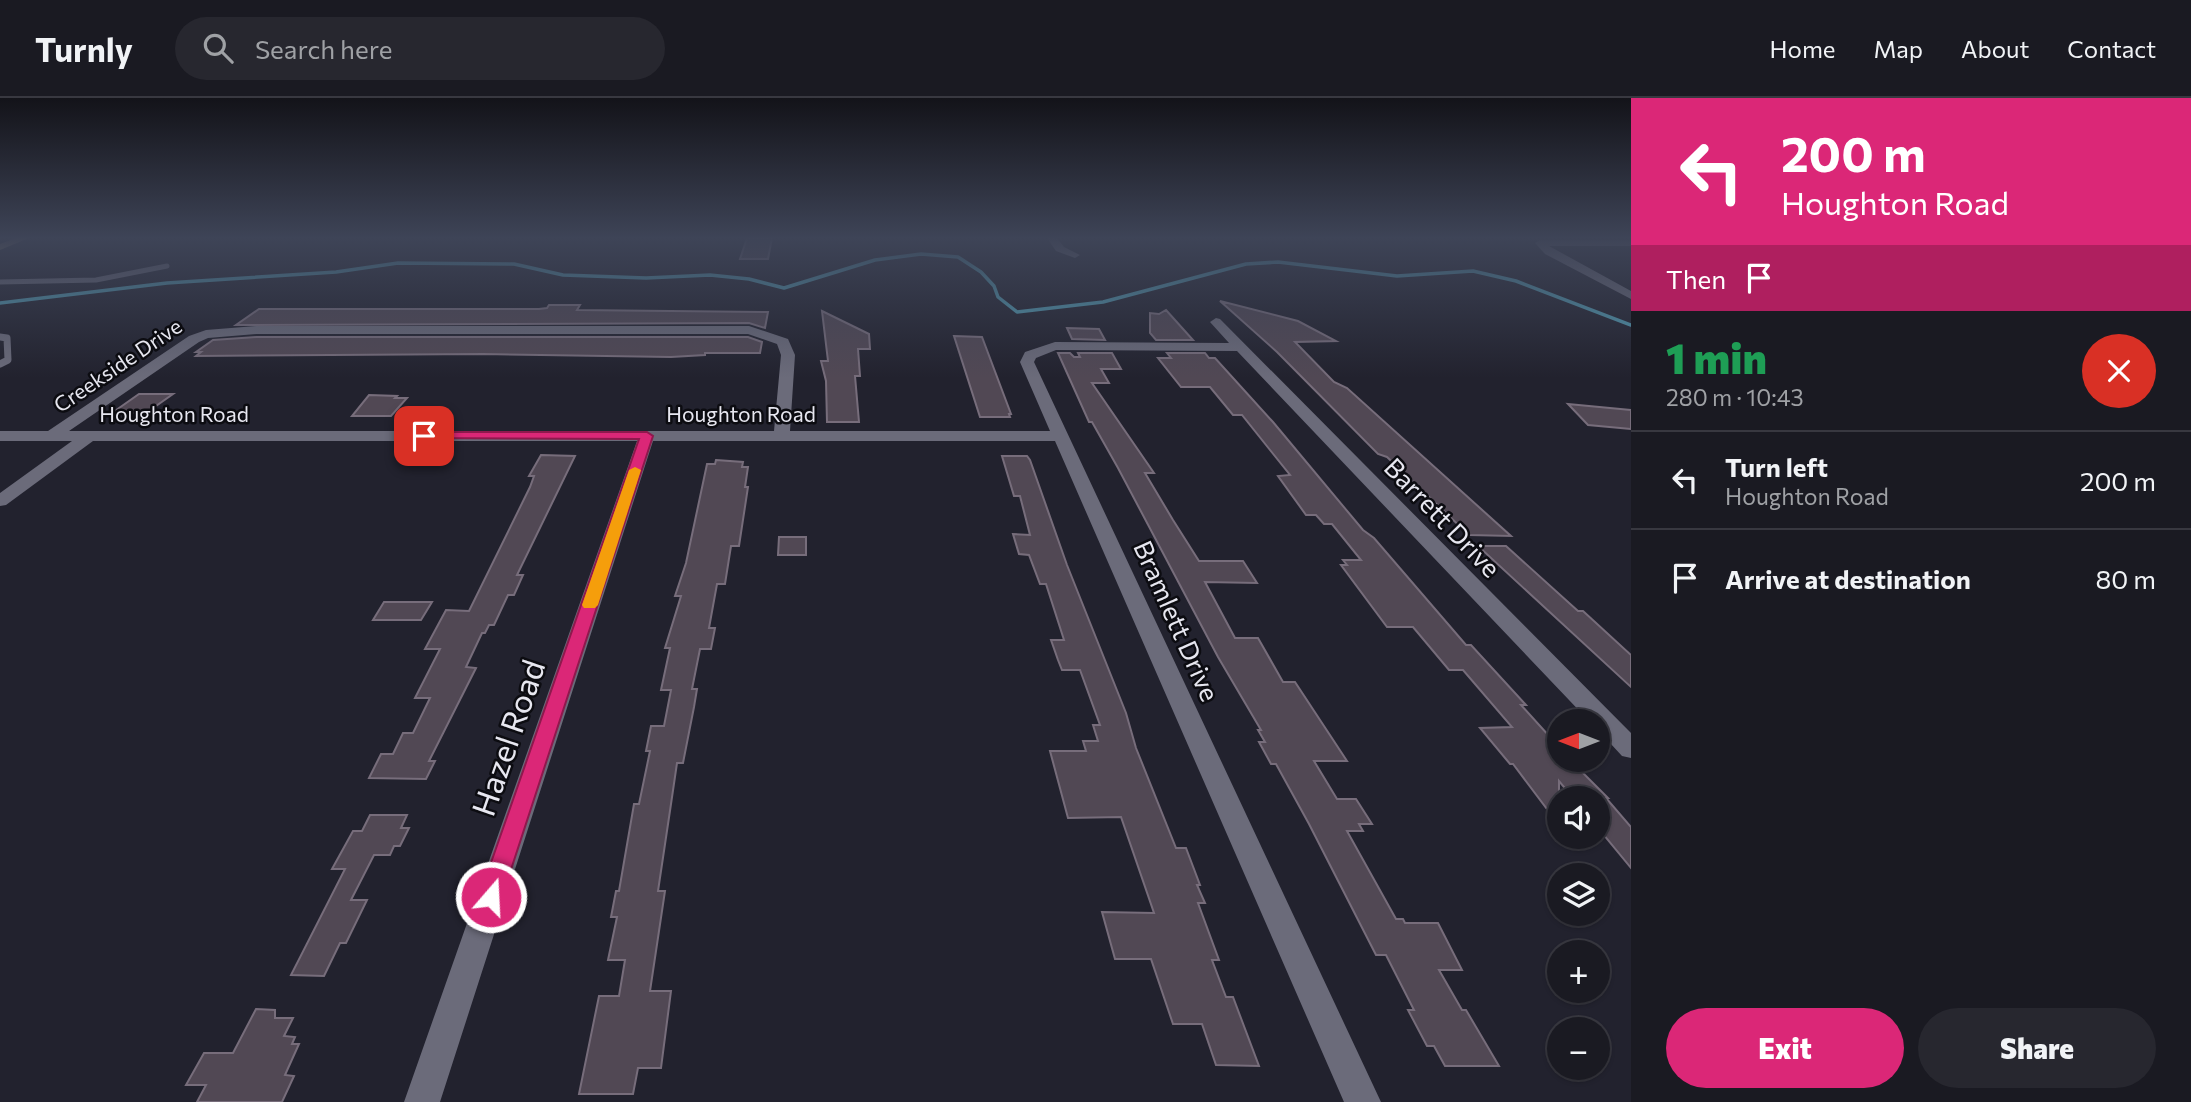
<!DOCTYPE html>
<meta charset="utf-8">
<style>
body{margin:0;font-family:Commissioner,sans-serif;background:#27272f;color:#f1f3f6;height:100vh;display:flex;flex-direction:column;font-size:26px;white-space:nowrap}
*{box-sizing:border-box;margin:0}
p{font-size:23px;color:#9fa1a5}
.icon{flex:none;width:38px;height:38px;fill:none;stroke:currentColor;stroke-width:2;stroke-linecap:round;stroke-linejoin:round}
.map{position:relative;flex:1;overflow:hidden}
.panel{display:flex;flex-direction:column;background:#1a1a22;width:560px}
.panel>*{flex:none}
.hud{background:#db2777;color:#fff;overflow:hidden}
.needle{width:46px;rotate:270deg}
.fabs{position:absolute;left:1547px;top:611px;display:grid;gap:14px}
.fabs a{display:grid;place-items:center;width:63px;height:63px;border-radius:50%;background:#1a1a22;box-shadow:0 2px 5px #0004,0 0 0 2px #383840;font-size:35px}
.pin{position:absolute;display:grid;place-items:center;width:60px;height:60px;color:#fff;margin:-30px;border-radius:14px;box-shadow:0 4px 10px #0006}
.me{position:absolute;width:77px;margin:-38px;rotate:19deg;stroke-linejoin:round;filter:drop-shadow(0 0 5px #0008)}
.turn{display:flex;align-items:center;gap:24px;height:147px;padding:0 35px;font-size:32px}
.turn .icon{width:91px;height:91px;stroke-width:2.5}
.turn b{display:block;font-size:49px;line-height:60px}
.then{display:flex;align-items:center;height:66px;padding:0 35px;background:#0003;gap:14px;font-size:26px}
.round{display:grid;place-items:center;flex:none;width:74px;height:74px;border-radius:37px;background:#27272f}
.summary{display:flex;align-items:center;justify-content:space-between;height:119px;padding:0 35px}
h1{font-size:42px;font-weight:800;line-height:52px;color:#1e9e55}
.primary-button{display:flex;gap:14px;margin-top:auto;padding:14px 35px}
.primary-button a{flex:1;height:80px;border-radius:42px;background:#db2777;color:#fff;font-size:28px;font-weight:800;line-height:80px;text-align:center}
.primary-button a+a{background:#27272f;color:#f1f3f6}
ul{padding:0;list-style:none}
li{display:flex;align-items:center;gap:21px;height:98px;padding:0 35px;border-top:2px solid #383840}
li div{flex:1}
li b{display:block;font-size:26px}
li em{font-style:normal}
header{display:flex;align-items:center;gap:42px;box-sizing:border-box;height:98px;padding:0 35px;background:#1a1a22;border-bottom:2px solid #383840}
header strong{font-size:33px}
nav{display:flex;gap:38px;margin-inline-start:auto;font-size:24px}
.search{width:490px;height:63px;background:#27272f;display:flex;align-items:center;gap:18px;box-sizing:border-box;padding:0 24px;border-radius:38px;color:#9fa1a5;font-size:26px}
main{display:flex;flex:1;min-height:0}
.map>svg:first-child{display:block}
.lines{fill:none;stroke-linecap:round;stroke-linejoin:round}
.stream{stroke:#529db3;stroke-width:3.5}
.building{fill:#514854;stroke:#776d7b;stroke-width:2}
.lane-far1{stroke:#6b6b7a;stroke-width:5}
.lane{stroke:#6b6b7a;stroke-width:7}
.street{fill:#6b6b7a;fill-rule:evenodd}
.secondary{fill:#887e67;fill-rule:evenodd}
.route{fill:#db2777;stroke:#8e194d;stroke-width:2}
.slow{fill:#f59e0b}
.labels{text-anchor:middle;stroke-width:5;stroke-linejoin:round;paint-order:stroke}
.far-street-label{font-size:21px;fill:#e7e7f0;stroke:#0c0c11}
.street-label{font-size:26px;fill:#e7e7f0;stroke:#0c0c11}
.near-street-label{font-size:32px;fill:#e7e7f0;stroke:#0c0c11}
</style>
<header>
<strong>Turnly</strong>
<div class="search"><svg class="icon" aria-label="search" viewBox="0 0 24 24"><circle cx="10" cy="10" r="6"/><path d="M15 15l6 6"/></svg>Search here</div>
<nav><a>Home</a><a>Map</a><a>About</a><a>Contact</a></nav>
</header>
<main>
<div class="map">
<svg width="1631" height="1004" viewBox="0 0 1631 1004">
<rect width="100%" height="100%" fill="#22222e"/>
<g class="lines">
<path class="stream" d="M0,205L167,185L336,174L398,165L514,166L563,177L646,180L710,177L749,181L784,190L875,162L921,156L958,159L981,174L994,188L998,199L1017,214L1103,204L1246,166L1278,164L1397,178L1473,173L1516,183L1631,227"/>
</g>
<path class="building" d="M747,140H772L768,161H740Z
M1220,203L1298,223L1336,243L1295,244L1334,284L1347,290L1511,438L1469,437L1387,359L1378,356L1277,254Z
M549,207H580L577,212L768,214L765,230L749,225L236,227L259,211H539L547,210Z
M1166,212L1193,242H1156L1150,235V215L1159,216Z
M822,213L869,236L870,251H858L860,278H855L859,324H827L826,283L821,263H828Z
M1067,230L1099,231L1105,242L1072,241Z
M954,238L982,239L1011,316H1009L1010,319H980Z
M256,239H748L762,244L760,255H705V257L671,259L483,256L196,258L201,254H196L213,242Z
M1058,255H1070L1074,259H1080L1078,255H1112L1121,271H1101L1109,285H1092L1154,375H1145L1173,422L1199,463H1243L1257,485L1205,484L1235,540H1258L1283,584H1295L1347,663H1314L1337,701H1356L1372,726H1359L1363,733H1347L1396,821H1403L1405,825H1438L1462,872H1439L1462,912H1466L1499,968H1445L1434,948H1427L1408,912H1414L1386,857H1376L1309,726L1276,666H1271L1259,644H1265L1258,632H1261L1218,559L1118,370L1092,324H1089Z
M1167,255H1205L1209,260H1215L1273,324L1363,432L1374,440L1466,547H1471L1526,607H1521L1559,649V662H1570L1608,700H1606L1631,729V770L1598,730V700H1573L1559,683V727L1513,666H1510L1480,630L1512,629L1463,572H1449L1413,529H1387L1341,467H1347L1343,462H1361L1332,426H1324L1316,417H1306L1278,378L1290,377L1242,317H1233L1210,289H1181L1158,260H1171Z
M139,296H173L146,315H112Z
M369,297L397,298L395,300H407L391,318H352Z
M1568,306L1631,312V331L1588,327Z
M541,357L575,358L517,477H523L514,497H508L494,527H489L485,535H482L466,569L476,570L429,663H435L426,681L369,680L381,656H393L403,635H413L430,600H415L440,551H425L446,512L469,513L530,389L534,378H529Z
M1002,358H1027L1030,362L1067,467L1126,615L1136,650L1176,750H1186L1200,787H1197L1205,805H1198L1219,862H1212L1226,899H1233L1259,968L1216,967L1202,926H1173L1151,861H1115L1102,814L1154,815L1121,719L1068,720L1050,653H1086L1083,643H1098L1093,627H1100L1080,572H1062L1058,562L1051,542H1064L1046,486H1040L1029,457L1019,456L1013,436L1030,437L1020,398H1014Z
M716,362L743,364L742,369H748L745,389H748L739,448H731L725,486H717L709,530H715L711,551H700L692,591H697L694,609L683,665H677L671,706L658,793H665L650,893H671L661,970H638L633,996H579L599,898H619L625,862H608L617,819H611L616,793H619L634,706H639L650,653H646L651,628H664L671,592H661L670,550H665L681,498H675L686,465L707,366H715Z
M779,439H806V457H778Z
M1478,448H1506L1578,513H1583L1631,557V589Z
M384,504H432L421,522H373Z
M370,717H407L401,730H409L400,748H394L390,757H374L351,802H367L346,845H340L324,878L291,877L345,771H332L353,733H362Z
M256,911L275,912V920H293L284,938L295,939L292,946H299L285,977L294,978L282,1004H197L206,987H186L204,955H233Z"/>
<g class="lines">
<path class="lane-far1" d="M0,184L96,182L167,168"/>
<path class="lane" d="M0,239L7,240L8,262L0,266"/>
<path class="street" d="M1047,140H1057L1064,149L1080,157L1075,160L1056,153Z
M1540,142H1631V148H1549L1631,193V201L1545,156L1535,145Z
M1216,220L1220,221L1631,635V660L1622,658L1598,632V623H1589L1237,253L1056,252L1036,260L1034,264L1381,1004H1344L1055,343H653L440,1004H404L637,343H93L6,407L0,408V395L72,343H0V333H48L189,238L206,232L256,228H749L788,241L795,257L790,333H1050L1020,264L1025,254L1055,244L1229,245L1210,224ZM256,236H748L777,246L781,257L774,333H69L199,244L208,240Z"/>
<path class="secondary" d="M16,140H29L0,152V146Z"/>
</g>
<linearGradient id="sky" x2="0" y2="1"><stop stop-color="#131319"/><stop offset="0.5" stop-color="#3e4457"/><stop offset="1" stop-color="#3e4457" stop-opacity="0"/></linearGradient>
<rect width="1631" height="280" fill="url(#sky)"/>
<path class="route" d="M424,334H647L653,338L502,799L499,806L491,809L483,806L479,799L639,341L420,340L418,338Z"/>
<path class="slow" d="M635,369L641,372L598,507L595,510H584L582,507L629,372Z"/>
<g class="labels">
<g class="far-street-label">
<text transform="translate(118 268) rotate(-34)" y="7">Creekside Drive</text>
<text x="174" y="324">Houghton Road</text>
<text x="741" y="324">Houghton Road</text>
</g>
<g class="street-label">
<text transform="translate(1442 420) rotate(46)" y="9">Barrett Drive</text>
<text transform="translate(1176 523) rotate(66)" y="9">Bramlett Drive</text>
</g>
<g class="near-street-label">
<text transform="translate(509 640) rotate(-71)" y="11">Hazel Road</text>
</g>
</g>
</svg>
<div class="fabs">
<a><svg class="needle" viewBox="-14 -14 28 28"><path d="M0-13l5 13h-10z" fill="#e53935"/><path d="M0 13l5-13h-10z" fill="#9fa1a5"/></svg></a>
<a><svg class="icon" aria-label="sound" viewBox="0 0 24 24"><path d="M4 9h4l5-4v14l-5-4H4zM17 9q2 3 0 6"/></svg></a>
<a><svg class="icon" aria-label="layers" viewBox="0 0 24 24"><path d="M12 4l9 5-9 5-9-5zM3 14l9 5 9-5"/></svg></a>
<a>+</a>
<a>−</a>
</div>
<div class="pin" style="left:424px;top:338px;background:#d93025"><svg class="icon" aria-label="arrive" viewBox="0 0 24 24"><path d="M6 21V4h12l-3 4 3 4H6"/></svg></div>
<svg class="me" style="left:491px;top:799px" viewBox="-20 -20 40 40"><circle r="17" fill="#db2777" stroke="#fff" stroke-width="3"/><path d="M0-11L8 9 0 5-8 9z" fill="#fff"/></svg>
</div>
<section class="panel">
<div class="hud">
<div class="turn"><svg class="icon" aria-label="left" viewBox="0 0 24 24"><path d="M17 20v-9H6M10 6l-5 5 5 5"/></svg><div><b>200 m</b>Houghton Road</div></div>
<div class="then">Then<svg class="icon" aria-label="arrive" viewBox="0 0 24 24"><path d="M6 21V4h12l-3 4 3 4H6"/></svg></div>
</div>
<div class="summary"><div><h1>1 min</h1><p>280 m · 10:43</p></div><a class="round" style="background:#d93025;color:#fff"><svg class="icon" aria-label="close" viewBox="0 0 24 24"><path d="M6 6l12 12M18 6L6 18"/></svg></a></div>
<ul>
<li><svg class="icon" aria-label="left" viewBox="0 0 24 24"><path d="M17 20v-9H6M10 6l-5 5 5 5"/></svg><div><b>Turn left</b><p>Houghton Road</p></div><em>200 m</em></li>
<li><svg class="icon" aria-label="arrive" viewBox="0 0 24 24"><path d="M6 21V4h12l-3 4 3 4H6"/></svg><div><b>Arrive at destination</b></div><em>80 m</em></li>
</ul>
<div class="primary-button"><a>Exit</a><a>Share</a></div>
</section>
</main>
